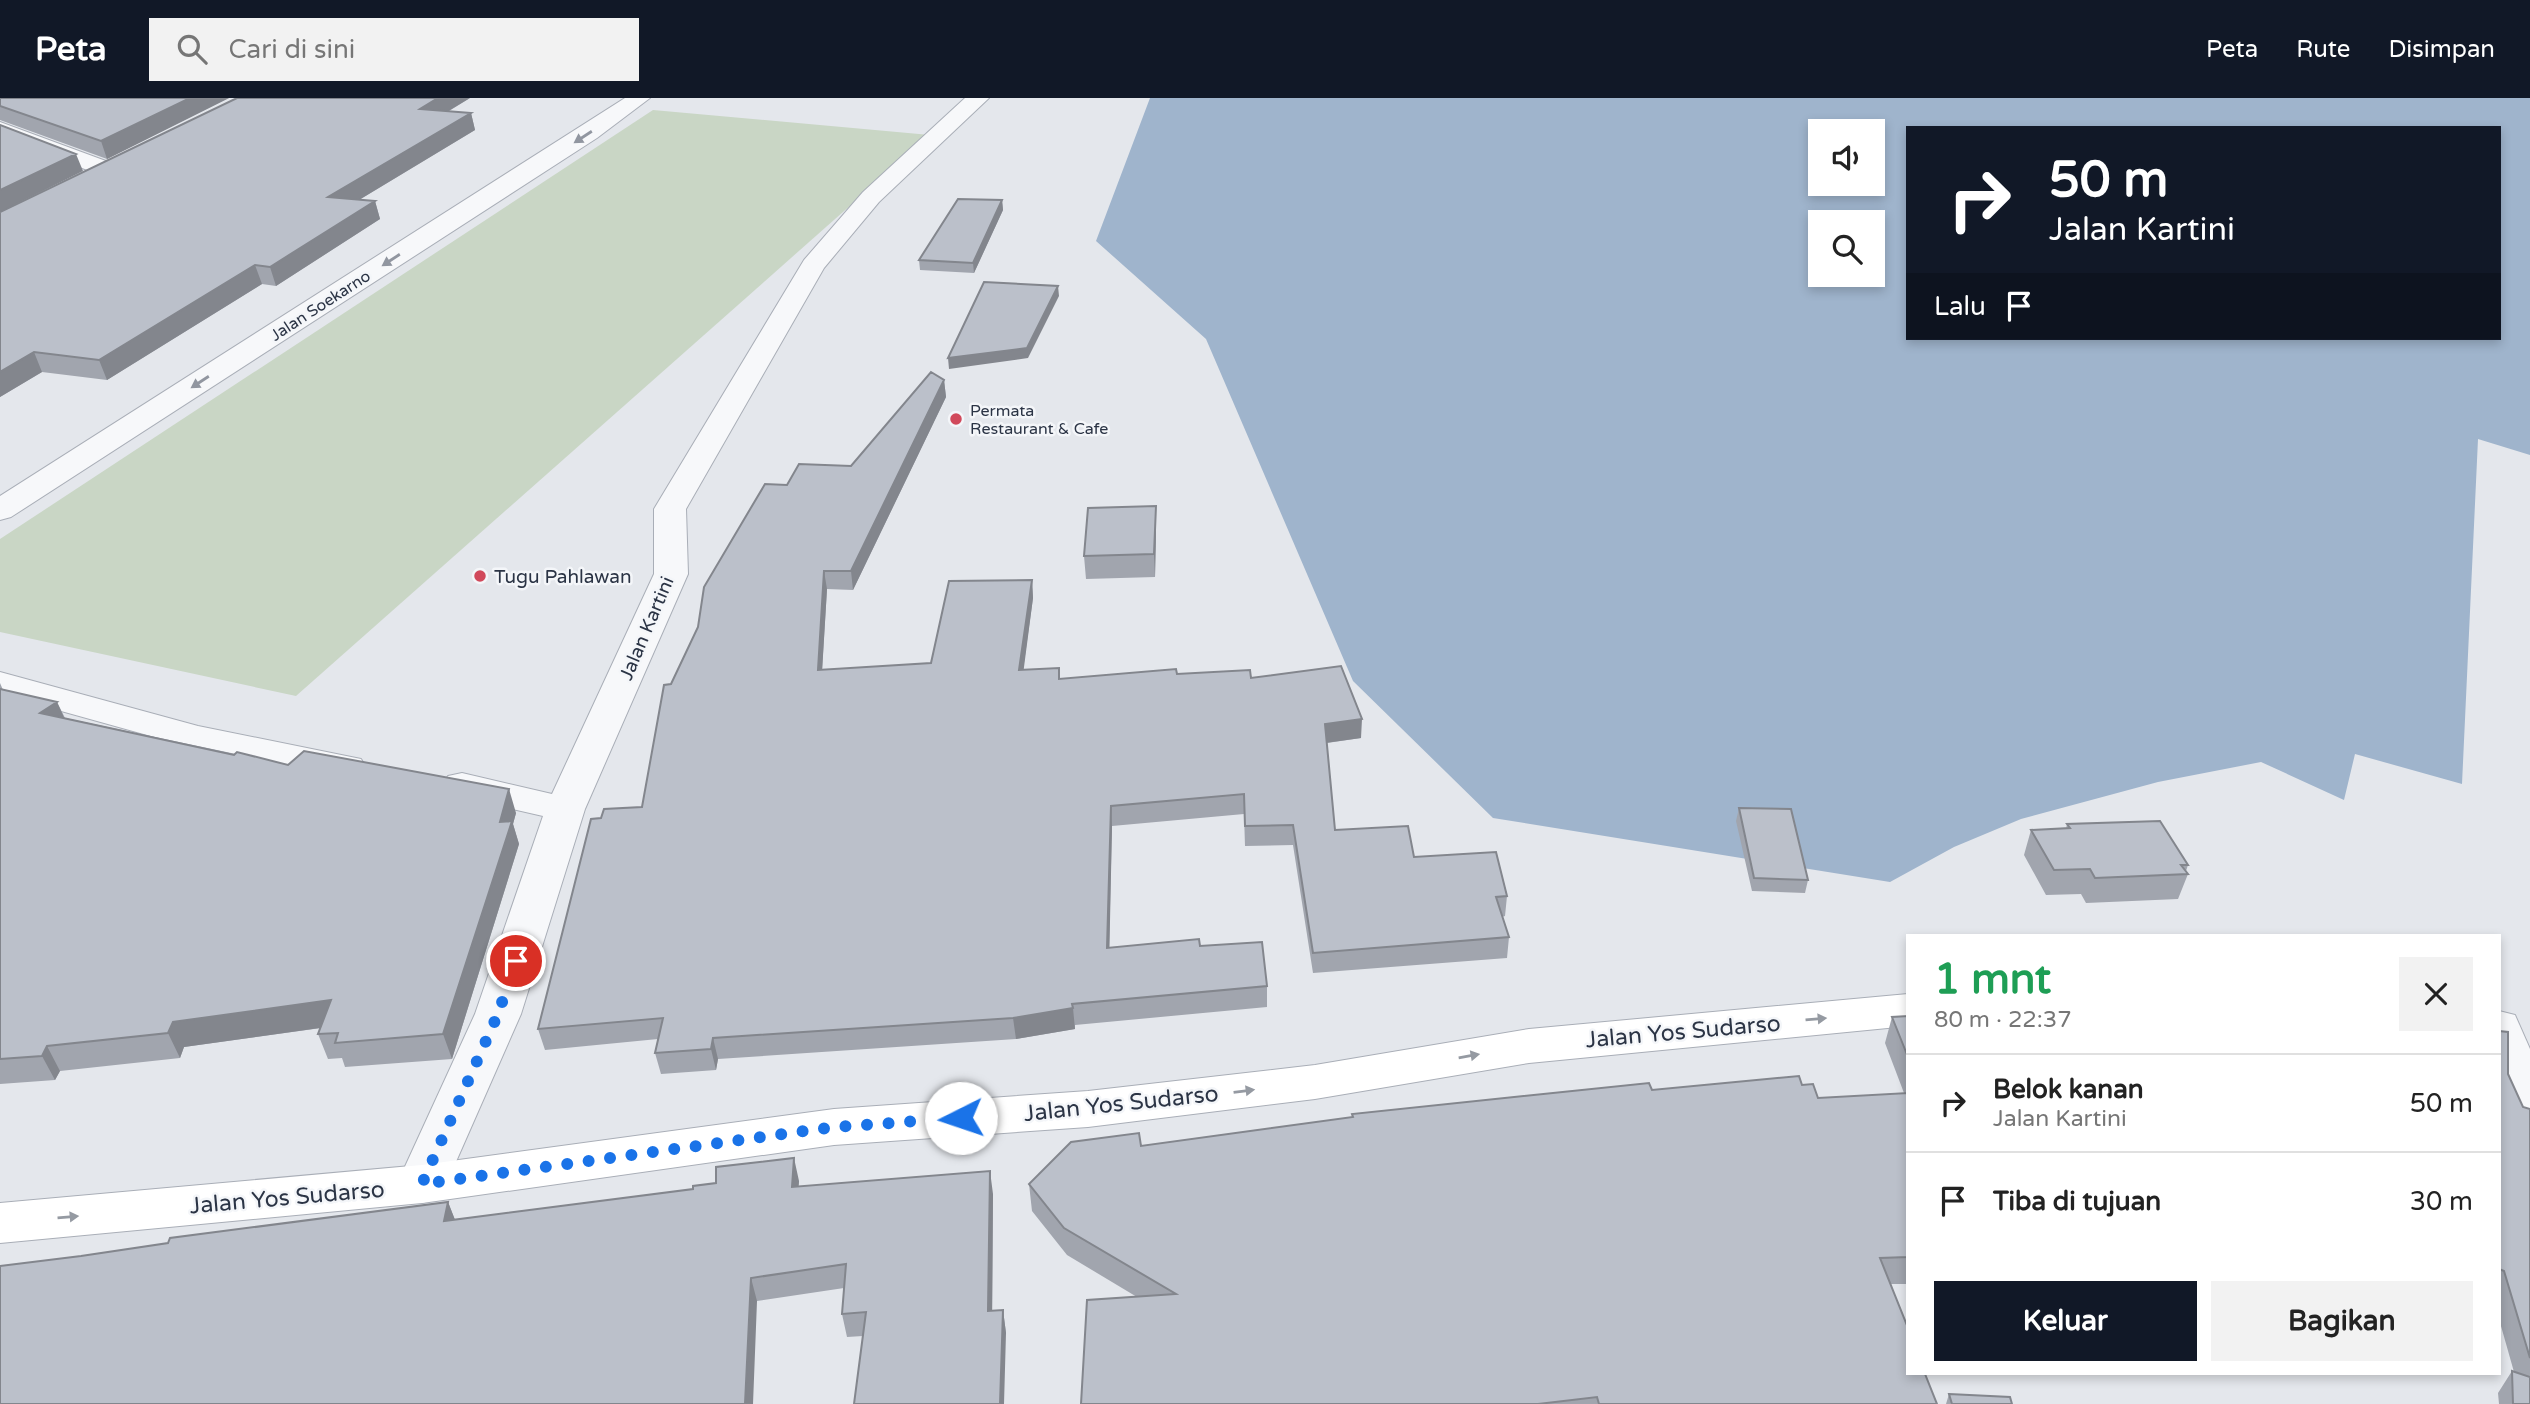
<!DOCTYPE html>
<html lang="id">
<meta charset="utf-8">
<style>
body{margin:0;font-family:"Varela Round",sans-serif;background:#f2f2f2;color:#222;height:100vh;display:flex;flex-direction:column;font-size:26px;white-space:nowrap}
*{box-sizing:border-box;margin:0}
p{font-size:23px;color:#767676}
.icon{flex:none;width:38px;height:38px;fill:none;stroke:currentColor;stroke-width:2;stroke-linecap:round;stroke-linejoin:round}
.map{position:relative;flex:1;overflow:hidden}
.details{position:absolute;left:1906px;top:836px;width:595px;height:441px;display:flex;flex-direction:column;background:#fff;border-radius:0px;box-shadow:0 4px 10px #0003}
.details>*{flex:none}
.hud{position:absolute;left:1906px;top:28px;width:595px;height:214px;border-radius:0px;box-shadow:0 4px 10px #0003;background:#111827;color:#fff;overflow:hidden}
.tools{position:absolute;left:1808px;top:21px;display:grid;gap:14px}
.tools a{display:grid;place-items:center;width:77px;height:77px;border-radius:0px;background:#fff;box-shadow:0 4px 10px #0003;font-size:35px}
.pin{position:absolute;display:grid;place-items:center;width:60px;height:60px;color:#fff;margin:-30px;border:4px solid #fff;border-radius:50%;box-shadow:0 2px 7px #0007}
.me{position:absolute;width:77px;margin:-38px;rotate:266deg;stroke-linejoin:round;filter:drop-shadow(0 0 5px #0008)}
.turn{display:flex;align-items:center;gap:24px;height:147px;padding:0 28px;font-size:32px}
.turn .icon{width:91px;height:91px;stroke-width:2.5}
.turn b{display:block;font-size:49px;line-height:60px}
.then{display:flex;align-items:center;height:66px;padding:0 28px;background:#0003;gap:14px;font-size:26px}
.round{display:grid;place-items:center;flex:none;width:74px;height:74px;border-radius:0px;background:#f2f2f2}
.overview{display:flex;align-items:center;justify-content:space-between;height:119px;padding:0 28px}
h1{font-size:42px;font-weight:700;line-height:52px;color:#1e9e55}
.button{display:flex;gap:14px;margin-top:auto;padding:14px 28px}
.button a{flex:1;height:80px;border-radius:0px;background:#111827;color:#fff;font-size:28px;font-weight:700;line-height:80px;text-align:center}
.button a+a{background:#f2f2f2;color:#222}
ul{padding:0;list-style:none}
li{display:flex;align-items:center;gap:21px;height:98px;padding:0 28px;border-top:2px solid #e0e0e0}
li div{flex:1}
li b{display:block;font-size:26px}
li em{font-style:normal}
header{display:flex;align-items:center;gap:42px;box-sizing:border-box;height:98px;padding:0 35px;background:#111827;color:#fff}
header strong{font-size:33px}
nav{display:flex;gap:38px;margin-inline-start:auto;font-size:24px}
.search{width:490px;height:63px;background:#f2f2f2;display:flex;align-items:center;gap:18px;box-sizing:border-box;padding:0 24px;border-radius:0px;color:#767676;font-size:26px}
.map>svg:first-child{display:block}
.green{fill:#c9d6c5}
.water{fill:#9fb4cc;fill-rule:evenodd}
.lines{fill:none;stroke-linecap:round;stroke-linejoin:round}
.minor-casing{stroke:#a9aeb7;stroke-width:2}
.tertiary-casing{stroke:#a9aeb7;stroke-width:2}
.secondary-casing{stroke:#a9aeb7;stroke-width:2}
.minor{fill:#f7f8fa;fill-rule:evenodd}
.tertiary{fill:#f7f8fa;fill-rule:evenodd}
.secondary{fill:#fff;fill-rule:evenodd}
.wall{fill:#a1a5ae}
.shaded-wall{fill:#83868d}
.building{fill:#bbc0ca;stroke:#83868d;stroke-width:2}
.oneway{fill:#9196a0}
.oneway2{fill:#959aa2}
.route{stroke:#1a73e8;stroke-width:12;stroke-dasharray:0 21.6}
.poi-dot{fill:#d1495b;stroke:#f4f6f9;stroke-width:2.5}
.labels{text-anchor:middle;stroke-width:5;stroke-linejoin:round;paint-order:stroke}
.far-street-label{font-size:16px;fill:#2b3445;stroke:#f4f6f9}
.far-poi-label{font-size:16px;fill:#2b3445;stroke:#f4f6f9;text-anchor:start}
.poi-label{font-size:19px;fill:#2b3445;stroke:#f4f6f9;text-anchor:start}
.street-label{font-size:19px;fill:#2b3445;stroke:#f4f6f9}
.near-street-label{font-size:23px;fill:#2b3445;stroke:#f4f6f9}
</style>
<header>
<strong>Peta</strong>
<div class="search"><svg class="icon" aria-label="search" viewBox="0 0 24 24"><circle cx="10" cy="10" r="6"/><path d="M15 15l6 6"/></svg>Cari di sini</div>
<nav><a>Peta</a><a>Rute</a><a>Disimpan</a></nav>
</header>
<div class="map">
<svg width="2530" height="1306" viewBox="0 0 2530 1306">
<rect width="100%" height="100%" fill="#e4e7ec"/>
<path class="green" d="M653,12L930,37L296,598L0,534V441Z"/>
<path class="water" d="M1150,0H2530V357L2478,341L2462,686L2355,656L2344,702L2261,664L2158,684L2021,721L1954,749L1890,784L1493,720L1353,583L1206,241L1096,143ZM1908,30H2499V240H1908ZM1820,33H1872V86H1820ZM1820,124H1872V177H1820Z"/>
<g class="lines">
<g class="minor-casing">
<path id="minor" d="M625,0H650L597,40L11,419L0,422V398Z
M965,0H989L879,104L824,170L686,411L688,476L585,711L521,916L440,1100L422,1105L404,1100L397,1086L475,916L543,718L448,696L442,687L448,678L462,675L552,696L654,476V411L804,162L863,94Z
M0,24L114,66L118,71L114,76H98L0,39Z
M0,574L198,628L361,661L366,669L361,677L347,681L194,650L0,596Z"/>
</g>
<g class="tertiary-casing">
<path id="tertiary" d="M2499,913L2515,917L2530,951V1034L2513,1029L2499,996Z"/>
</g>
<g class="secondary-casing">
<path id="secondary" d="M1908,896V928L1529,965L1315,1001L1088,1029L834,1047L422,1105L0,1145V1105L422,1067L834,1011L1088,993L1315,967L1529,931Z"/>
</g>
<use href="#minor" class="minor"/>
<use href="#tertiary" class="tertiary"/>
<use href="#secondary" class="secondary"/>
</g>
<path class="wall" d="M0,0H229L107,61L0,22Z
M470,0L449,13L471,15L475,32L359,102L375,103L380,121L276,188L262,186L107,282L42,274L0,299V114Z
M1002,102L1003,112L974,175L920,172L919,162Z
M944,282L946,299L853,492L827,491L822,572L931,565L1032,482L1033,500L1023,572L1060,581L1177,576L1251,580L1361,640L1327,645L1335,732L1414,759L1507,798L1505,818L1502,819L1509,839L1507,860L1313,875L1293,747L1245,748L1244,716L1112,728L1109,850L1200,848L1267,888V909L1075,927V931L1016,941L718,961L716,972L661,976L655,955L658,941L545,952L538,931L601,720L642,709L671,586L787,387L851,368Z
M1156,431L1155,479L1086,481L1084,458Z
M0,585L3,592L57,604L65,620L516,715L513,726L519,746L452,961L345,969L342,960L328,961L318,936L321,930L184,949L180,960L60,973L55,982L0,986Z
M1739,710L1808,782L1805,795L1752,793L1736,723Z
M2067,726L2188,767L2186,773L2188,776L2178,801L2086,805L2081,796L2046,797L2024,757L2031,732L2066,731Z
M1908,918V1186H1890L1937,1306H1081L1137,1199L1067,1157L1032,1113L1029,1086L1141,1048L1352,1019V1016L1652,992L1802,987L1818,1000L1904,995L1885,945L1892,919Z
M2499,933L2508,976L2523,1009L2530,1011V1306H2499L2498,1295L2512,1273L2514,1274L2499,1221Z
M799,1083L798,1089L993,1096L992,1213L1003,1212L1006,1235L863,1238L847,1239L842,1216L844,1190L757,1203L81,1158L448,1104L455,1122Z
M1949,1296L2012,1306H1946Z"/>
<path class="shaded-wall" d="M190,0H229L107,61L101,43Z
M438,0H470L425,27L420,11Z
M471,15L475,32L334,117L328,99Z
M76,56L83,73L0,114V92Z
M1002,102L1003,112L974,175L973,165Z
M375,103L380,121L276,188L270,169Z
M255,167L262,186L107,282L99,262Z
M1058,188L1059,198L1028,260L949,271L948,260Z
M34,254L42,274L0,299V274Z
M944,282L946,299L853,492L851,473Z
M1156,408V431L1155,479L1154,456Z
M824,473L827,491L821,591L818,572Z
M1032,482L1033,500L1021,592L1019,572Z
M57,604L67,626L40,615Z
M1362,621L1361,640L1325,645V626Z
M509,691L516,715L513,726L519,746L452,961L443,936Z
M1111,708L1112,728L1109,871L1107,850Z
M331,902L341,927L184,949L180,960L168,935L173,924Z
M1073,910L1075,931L1016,941L1013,920Z
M713,940L718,961L716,972L711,951Z
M47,948L60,973L55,982L42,958Z
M794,1060L799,1083L797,1112L792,1089Z
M990,1073L993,1096L992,1236L988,1213Z
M448,1104L457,1127L444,1123Z
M751,1180L757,1203L753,1306H745Z
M1003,1212L1006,1235L1004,1306H1000Z"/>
<path class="building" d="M0,0H190L101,43L0,8Z
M237,0H438L420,11L471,15L328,99L375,103L270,169L255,167L99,262L34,254L0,274V114Z
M0,27L76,56L0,92Z
M958,101L1002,102L973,165L919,162Z
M984,184L1058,188L1027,250L948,260Z
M931,274L944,282L851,473H824L818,572L931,565L949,483L1032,482L1019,572L1059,570V581L1176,571L1177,576L1250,572L1251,580L1341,568L1362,621L1325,626L1335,732L1408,728L1414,759L1496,754L1507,798L1496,799L1509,839L1313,855L1293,727L1245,728L1244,696L1111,708L1107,850L1199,841L1200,848L1262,844L1267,888L1072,906L1073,910L1013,920L713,940L711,951L655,955L663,920L538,931L591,721L601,720L604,711L642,709L664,587L671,586L698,529L704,489L765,386L787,387L799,366L851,368Z
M1156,408L1154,456L1084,458L1088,410Z
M0,591L57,604L40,615L234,657L237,654L288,667L304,653L509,691L500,724L512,723L443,936L335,945L338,935L318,936L331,902L173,924L168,935L47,948L42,958L0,961Z
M1739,710L1791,711L1808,782L1754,780Z
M2160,723L2188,767H2181L2188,776L2095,780L2090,771L2054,772L2031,732L2070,730L2067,726Z
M1908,918V959L1892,919Z
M2499,933L2508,934V976L2523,1009L2530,1011V1260L2504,1173L2499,1171Z
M1799,978L1802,987L1813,986L1818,1000L1908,995V1159L1880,1160L1908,1230V1276H1925L1937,1306H1599L1597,1299L1538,1306H1081L1087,1202L1176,1196L1064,1130L1029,1086L1071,1044L1139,1035L1141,1048L1353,1019L1352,1016L1649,985L1652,992Z
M794,1060L792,1089L990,1073L988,1213L1003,1212L1000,1306H854L866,1214L842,1216L846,1166L751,1180L745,1306H0V1168L81,1158L168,1145L170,1140L448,1104L444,1123L693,1091V1088L716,1085V1069Z
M2512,1273L2530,1279V1306H2513Z
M1949,1296L2010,1299L2012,1306H1952Z"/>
<defs><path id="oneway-solid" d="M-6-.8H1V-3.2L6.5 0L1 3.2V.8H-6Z" transform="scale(1.75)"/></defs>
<g class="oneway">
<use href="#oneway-solid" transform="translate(583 39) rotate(147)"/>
<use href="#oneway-solid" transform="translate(391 162) rotate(147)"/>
<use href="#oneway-solid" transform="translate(200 284) rotate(147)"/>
</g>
<g class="oneway2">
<use href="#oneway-solid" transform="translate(1816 921) rotate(-5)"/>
<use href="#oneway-solid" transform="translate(1469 958) rotate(-10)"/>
<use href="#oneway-solid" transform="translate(1244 993) rotate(-7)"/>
<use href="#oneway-solid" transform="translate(68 1119) rotate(-5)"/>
</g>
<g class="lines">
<path class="route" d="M516,863L498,916L422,1086L834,1029L961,1020"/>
</g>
<g class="poi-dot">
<circle cx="956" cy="321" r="7"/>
<circle cx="480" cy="478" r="7"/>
</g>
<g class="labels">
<g class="far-street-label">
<text transform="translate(320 207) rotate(-33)" y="6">Jalan Soekarno</text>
</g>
<g class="far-poi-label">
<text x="970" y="318">Permata<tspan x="970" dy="18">Restaurant &amp; Cafe</tspan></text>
</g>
<g class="poi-label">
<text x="494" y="485">Tugu Pahlawan</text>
</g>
<g class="street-label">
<text transform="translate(646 530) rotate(-67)" y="7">Jalan Kartini</text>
</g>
<g class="near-street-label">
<text transform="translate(1683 933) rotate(-5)" y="8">Jalan Yos Sudarso</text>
<text transform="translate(1121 1005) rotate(-6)" y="8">Jalan Yos Sudarso</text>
<text transform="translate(287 1099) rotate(-5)" y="8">Jalan Yos Sudarso</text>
</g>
</g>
</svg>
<div class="tools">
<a><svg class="icon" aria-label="sound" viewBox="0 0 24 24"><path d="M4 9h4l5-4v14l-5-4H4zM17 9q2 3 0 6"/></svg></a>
<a><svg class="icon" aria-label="search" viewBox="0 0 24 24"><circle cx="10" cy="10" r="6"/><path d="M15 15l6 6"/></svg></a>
</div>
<div class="pin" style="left:516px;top:863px;background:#d93025"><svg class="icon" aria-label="arrive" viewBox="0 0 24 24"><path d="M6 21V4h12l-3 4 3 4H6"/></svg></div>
<svg class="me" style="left:961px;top:1020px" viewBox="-20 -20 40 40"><circle r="19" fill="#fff"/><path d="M0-13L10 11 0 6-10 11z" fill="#1a73e8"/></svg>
<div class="hud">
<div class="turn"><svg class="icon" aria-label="right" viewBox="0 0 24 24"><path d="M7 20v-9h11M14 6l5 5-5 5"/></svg><div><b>50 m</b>Jalan Kartini</div></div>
<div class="then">Lalu<svg class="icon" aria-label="arrive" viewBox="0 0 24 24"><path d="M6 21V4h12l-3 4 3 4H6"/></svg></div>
</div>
<section class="details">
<div class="overview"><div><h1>1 mnt</h1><p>80 m · 22:37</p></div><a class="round"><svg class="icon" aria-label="close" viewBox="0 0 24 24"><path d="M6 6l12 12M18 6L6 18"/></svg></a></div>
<ul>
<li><svg class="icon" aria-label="right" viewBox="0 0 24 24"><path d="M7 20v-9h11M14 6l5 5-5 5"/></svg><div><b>Belok kanan</b><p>Jalan Kartini</p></div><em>50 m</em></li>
<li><svg class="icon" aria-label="arrive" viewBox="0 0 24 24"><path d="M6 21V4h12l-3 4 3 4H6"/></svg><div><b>Tiba di tujuan</b></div><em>30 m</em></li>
</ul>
<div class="button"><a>Keluar</a><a>Bagikan</a></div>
</section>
</div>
